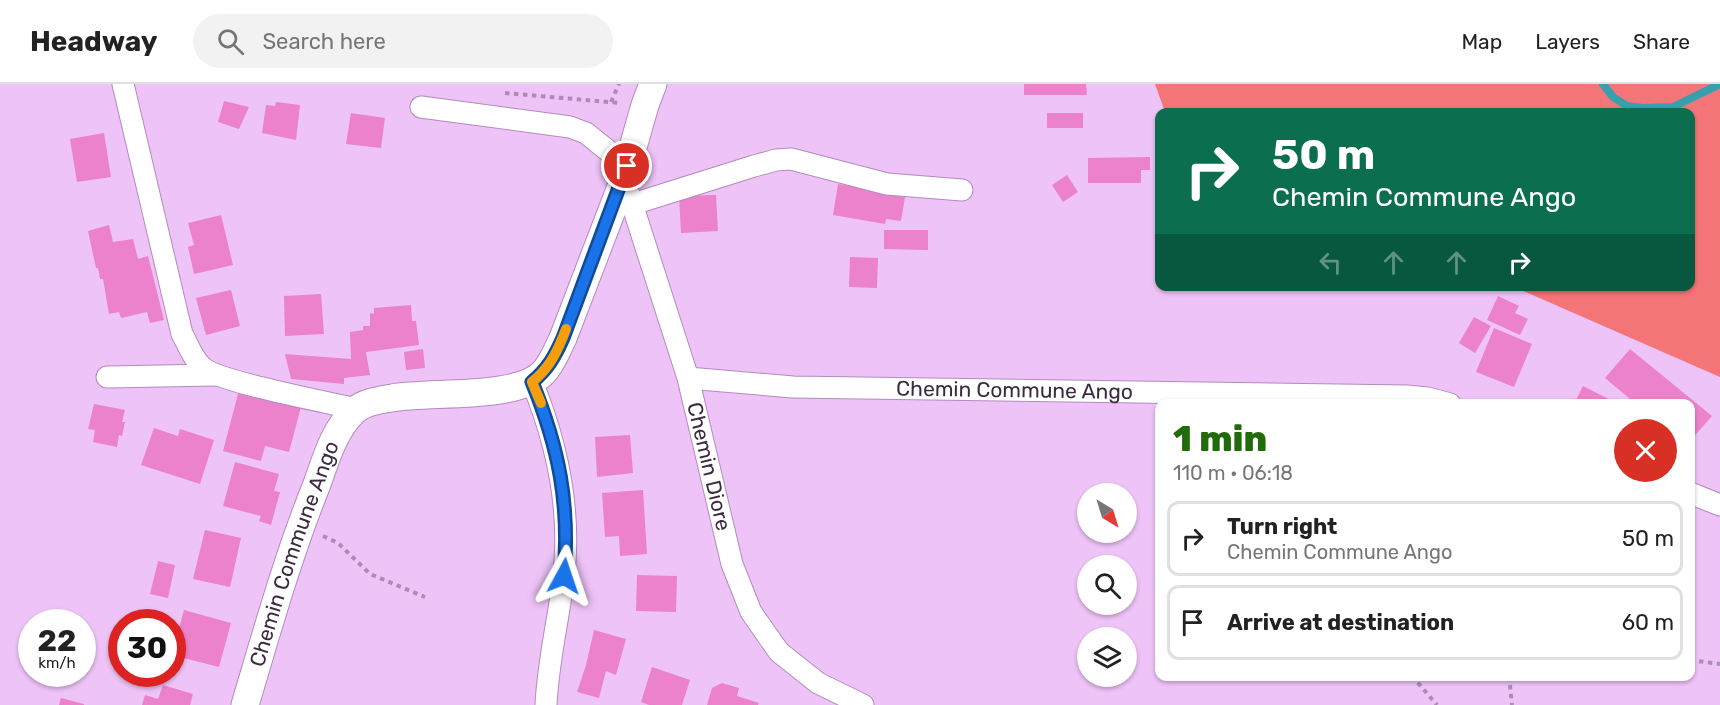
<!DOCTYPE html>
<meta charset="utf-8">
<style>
body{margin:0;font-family:Rubik,sans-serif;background:#f2f2f2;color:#222;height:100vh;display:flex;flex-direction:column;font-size:22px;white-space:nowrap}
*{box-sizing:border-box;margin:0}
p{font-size:20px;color:#767676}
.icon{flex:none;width:33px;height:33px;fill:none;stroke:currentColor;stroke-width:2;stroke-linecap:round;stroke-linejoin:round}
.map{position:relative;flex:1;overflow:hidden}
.panel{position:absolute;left:1155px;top:315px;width:540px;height:282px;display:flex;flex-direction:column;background:#fff;border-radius:12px;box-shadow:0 2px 4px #0004}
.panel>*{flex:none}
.hud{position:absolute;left:1155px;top:24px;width:540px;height:183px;border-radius:12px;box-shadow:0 2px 4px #0004;background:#0b6e4f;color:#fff;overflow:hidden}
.needle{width:39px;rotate:142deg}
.controls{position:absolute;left:1077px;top:399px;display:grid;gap:12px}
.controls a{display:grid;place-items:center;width:60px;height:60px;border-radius:50%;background:#fff;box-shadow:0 2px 4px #0004;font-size:30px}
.speed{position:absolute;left:18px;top:525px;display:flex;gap:12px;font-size:30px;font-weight:700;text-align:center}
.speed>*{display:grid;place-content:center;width:78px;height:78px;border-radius:50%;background:#fff;box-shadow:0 2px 4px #0004;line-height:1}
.speed small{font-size:15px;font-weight:400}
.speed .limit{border:9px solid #d22;background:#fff;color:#111}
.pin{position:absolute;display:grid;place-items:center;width:51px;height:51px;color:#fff;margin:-26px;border:3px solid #fff;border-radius:50%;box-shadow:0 2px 6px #0007}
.me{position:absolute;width:66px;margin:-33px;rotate:5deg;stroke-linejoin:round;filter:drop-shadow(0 0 4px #0008)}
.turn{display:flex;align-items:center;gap:21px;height:126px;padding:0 18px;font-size:27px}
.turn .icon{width:78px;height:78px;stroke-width:2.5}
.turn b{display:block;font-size:42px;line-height:51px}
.lanes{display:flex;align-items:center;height:57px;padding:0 18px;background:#0003;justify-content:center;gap:30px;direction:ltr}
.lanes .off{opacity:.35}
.round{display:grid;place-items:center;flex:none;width:63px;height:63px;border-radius:32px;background:#f2f2f2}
.summary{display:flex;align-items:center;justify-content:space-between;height:102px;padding:0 18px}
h1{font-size:36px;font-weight:800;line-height:45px;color:#216b0a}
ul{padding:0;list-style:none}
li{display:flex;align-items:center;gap:18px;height:75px;margin:0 12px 9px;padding:0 6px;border:3px solid #e0e0e0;border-radius:12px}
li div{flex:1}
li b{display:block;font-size:22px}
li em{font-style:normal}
header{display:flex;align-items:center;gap:36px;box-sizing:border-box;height:84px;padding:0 30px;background:#fff;border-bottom:2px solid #e0e0e0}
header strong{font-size:28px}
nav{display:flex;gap:33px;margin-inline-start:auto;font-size:21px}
.search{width:420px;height:54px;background:#f2f2f2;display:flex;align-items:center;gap:15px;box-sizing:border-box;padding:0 21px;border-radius:33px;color:#767676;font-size:22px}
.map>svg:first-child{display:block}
.forest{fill:#f47578}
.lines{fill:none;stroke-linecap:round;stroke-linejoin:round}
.stream{stroke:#36a1ad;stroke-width:8}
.building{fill:#ec82cb}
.minor-casing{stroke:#b38bbd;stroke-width:23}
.tertiary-casing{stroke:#b38bbd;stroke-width:29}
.path{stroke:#ad8bb4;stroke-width:4;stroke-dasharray:4.5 4.5;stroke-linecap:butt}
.minor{stroke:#fff;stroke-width:21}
.tertiary{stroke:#fff;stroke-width:27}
.route-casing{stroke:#114b97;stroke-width:15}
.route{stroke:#1a73e8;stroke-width:10}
.slow{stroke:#f59e0b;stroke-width:10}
.labels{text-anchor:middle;stroke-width:6;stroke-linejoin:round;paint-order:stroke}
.street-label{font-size:21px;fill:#3c2b40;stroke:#eec3f7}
</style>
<header>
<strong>Headway</strong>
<div class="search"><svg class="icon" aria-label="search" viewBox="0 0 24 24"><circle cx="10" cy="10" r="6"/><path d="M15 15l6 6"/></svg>Search here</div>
<nav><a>Map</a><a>Layers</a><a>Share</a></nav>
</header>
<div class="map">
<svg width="1720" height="621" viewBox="0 0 1720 621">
<rect width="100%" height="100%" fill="#eec3f7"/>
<path class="forest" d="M1155,0H1720V293L1514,203L1690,202V28H1165Z"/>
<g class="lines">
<path class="stream" d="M1603,0L1613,13L1627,22L1643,24L1673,23L1720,0"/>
</g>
<path class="building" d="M1024,0H1086L1087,11H1024Z
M224,17L249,23L239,45L218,38Z
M276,18L300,21L296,56L262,49L266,21L275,22Z
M351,29L385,34L381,64L346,60Z
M1047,29H1083V44H1047Z
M104,49L111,93L77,98L70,55Z
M1150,73V86H1141V99H1088V74Z
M1067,91L1078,108L1063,118L1052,101Z
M838,100L890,108V111L905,113L901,137L886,135L885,140L833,131Z
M716,111L718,147L681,149L679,112Z
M221,131L233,181L194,190L188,163L194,161L188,139Z
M109,141L113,158L133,155L138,175L148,172L164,236L150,239L147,228L121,234L119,228L109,230L103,195H100L98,184H96L88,147Z
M884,146H928V166L884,165Z
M850,173L878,174L877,204L849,203Z
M231,206L240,242L206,251L196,214Z
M321,210L324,250L285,252L284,212Z
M1498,212L1519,222L1515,229L1528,235L1520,251L1487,236Z
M411,221L412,237H416L419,261L366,268L370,291L344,294V300L291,295L285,270L351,275L350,248L363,246V242H370V229L374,230V224Z
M1474,233L1491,242L1475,269L1459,259Z
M1494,244L1532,260L1514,303L1476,288Z
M423,265L425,284L406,286L404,268Z
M1630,265L1712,332L1690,357V320H1636L1605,294Z
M1583,302L1619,320H1574Z
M239,306L301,323L289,368L265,362L261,377L223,367Z
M94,320L125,326L122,338H125L122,352L119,351L117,363L93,358L95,346L88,345Z
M154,344L178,352L180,345L214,356L200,400L141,381Z
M630,351L633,389L597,393L595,353Z
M235,378L279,390L274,407L280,408L271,441L259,437L261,432L223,422Z
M643,406L647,470L620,472L619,452L605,453L602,409Z
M205,446L241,454L230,503L193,495Z
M158,477L175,481L168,514L150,510Z
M637,491L677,492L676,528L636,527Z
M184,526L231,539L219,583L172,571Z
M594,546L626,555L616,591L606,587L599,614L577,608L586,581Z
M652,583L690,596L682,621H649L641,618Z
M722,599L739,604L737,612L759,619L758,621H707L712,604Z
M163,601L193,610L190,621H142L145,611L158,615Z
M61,614L84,620V621H59Z"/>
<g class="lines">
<g class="minor-casing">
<g id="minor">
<path d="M123,0L182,250C188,260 192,273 201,282C216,298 328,318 356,325"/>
<path d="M421,23L570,43L586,49L627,82"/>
<path id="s1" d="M624,95L688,294L732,480L751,528L779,568L818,599L863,621"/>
<path d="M633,120L754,82L776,76L791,75L887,100L962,106"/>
<path d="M107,293L215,291"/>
<path id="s2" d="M688,294L793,303L1407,312L1428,314L1450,320"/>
<path d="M532,298C557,359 571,423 564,490C559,534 548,576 546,621"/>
<path d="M1690,409L1720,421"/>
</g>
</g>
<g class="tertiary-casing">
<g id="tertiary">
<path id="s3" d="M245,621C267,547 288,472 317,400C326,375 334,346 354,327C364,318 379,316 392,314C430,307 516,316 543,289C552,280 557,266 563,254L624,95L645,21L653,0"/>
</g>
</g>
<path class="path" d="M505,9L620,19
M611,18L619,0
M323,452L338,459L370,490L425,513
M1690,576L1720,580
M1412,592L1437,621
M1509,592L1512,621"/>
<use href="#minor" class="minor"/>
<use href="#tertiary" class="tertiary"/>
</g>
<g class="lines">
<g class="route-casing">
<path id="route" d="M564,492C570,420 559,364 532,298C548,285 555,272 563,254L627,82"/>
</g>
<use href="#route" class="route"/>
<path class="slow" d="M541,319L532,298C550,284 558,266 566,245"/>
</g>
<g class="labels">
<g class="street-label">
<text dy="7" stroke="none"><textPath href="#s2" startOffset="327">Chemin Commune Ango</textPath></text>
<text dy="7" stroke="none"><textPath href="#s1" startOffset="300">Chemin Diore</textPath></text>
<text dy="7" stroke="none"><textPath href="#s3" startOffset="159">Chemin Commune Ango</textPath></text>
</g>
</g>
</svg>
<div class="controls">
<a><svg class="needle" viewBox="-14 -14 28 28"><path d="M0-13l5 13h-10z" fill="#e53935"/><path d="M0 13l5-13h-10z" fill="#767676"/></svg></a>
<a><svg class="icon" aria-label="search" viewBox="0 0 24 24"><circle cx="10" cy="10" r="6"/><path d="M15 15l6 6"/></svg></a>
<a><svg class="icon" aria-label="layers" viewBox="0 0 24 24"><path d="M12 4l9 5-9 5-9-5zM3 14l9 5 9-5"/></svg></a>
</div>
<div class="speed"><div>22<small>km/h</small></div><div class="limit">30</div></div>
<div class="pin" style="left:627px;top:82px;background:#d93025"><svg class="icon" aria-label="arrive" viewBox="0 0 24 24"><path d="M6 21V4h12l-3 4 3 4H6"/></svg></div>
<svg class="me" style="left:564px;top:492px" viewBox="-20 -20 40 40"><path d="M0-17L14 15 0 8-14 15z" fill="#1a73e8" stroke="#fff" stroke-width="4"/></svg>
<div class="hud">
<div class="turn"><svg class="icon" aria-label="right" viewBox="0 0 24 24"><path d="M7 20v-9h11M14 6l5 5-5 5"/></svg><div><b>50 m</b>Chemin Commune Ango</div></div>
<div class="lanes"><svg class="icon off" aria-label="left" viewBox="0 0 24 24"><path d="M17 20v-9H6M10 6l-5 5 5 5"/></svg><svg class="icon off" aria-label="ahead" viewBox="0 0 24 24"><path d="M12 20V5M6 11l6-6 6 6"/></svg><svg class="icon off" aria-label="ahead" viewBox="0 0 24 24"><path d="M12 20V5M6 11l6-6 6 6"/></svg><svg class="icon" aria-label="right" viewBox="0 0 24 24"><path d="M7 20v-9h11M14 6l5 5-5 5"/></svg></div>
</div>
<section class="panel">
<div class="summary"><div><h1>1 min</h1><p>110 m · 06:18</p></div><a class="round" style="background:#d93025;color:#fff"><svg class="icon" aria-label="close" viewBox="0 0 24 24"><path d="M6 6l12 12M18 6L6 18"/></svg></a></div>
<ul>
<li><svg class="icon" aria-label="right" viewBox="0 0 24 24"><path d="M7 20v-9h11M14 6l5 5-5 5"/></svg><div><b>Turn right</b><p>Chemin Commune Ango</p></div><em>50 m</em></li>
<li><svg class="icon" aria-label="arrive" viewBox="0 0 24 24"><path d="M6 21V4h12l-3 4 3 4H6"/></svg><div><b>Arrive at destination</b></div><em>60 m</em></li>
</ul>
</section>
</div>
